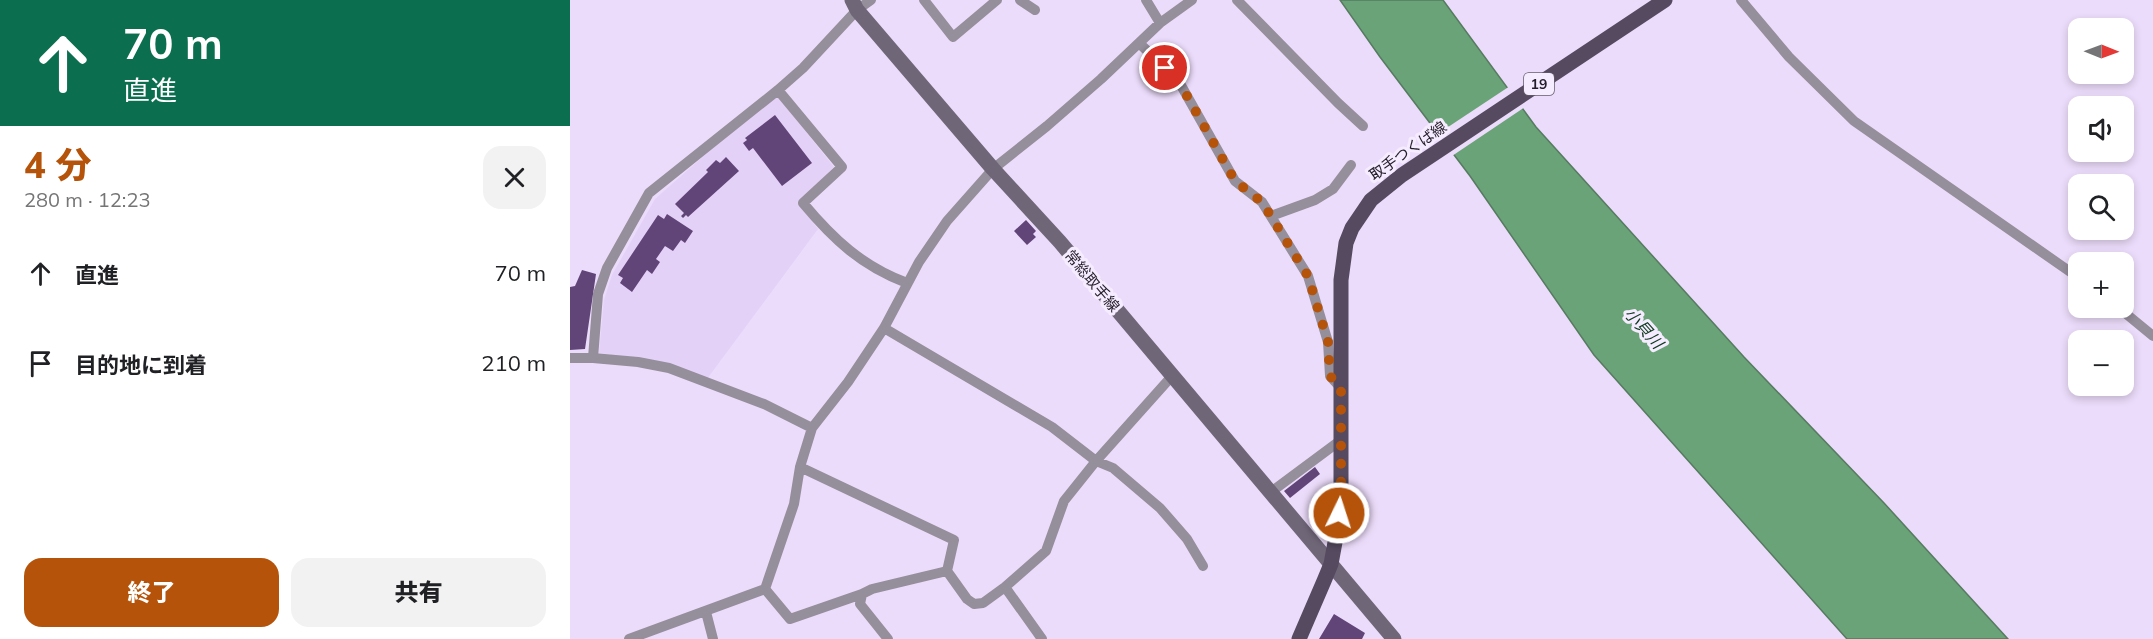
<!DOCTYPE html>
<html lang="ja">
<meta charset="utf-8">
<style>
body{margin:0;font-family:Mulish,"Noto Sans JP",sans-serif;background:#f2f2f2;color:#202124;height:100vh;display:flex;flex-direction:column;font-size:22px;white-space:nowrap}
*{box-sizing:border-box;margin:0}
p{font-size:20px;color:#757577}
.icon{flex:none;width:33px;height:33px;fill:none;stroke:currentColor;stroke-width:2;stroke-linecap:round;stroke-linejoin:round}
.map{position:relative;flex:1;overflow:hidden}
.details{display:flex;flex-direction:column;background:#fff;width:570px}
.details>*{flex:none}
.guide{background:#0b6e4f;color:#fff;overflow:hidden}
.needle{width:39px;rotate:91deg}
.buttons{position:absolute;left:1498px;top:18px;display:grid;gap:12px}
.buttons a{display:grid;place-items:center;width:66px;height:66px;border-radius:12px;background:#fff;box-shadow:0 3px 9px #0003;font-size:30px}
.pin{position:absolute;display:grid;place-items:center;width:51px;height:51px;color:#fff;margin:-26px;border:3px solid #fff;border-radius:50%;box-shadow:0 2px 6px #0007}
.me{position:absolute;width:66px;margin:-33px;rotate:4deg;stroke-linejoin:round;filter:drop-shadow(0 0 4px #0008)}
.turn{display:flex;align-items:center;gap:21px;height:126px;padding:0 24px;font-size:27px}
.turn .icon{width:78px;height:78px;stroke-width:2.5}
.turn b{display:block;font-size:42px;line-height:51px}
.round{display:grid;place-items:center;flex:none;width:63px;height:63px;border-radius:18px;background:#f2f2f2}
.head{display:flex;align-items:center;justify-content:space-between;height:102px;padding:0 24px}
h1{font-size:36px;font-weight:800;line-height:45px;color:#b45309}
.cta{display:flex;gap:12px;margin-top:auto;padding:12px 24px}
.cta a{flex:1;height:69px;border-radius:18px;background:#b45309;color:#fff;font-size:24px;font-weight:800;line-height:69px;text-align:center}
.cta a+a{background:#f2f2f2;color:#202124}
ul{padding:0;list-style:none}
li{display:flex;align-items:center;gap:18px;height:90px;padding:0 24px}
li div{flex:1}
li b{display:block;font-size:22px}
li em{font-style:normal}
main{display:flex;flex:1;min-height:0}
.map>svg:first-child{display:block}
.built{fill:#e4d1f7}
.water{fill:#6ba378;stroke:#567b61;stroke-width:1.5}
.pier{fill:#ecdcfb}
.building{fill:#614578}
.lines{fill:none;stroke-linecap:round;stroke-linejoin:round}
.minor{stroke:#958e9b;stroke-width:10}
.secondary{stroke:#6f6678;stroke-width:15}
.primary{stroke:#554a5f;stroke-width:15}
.route{stroke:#b45309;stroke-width:10;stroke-dasharray:0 18}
.labels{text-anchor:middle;stroke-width:6;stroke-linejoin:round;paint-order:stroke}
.shield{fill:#f6ecff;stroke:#635c6a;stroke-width:1.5}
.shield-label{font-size:14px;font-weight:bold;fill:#241e2a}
.street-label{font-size:15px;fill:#241e2a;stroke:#f6ecff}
.water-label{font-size:16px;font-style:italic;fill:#0d391c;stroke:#f6ecff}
</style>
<main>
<section class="details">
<div class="guide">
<div class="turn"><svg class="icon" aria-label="ahead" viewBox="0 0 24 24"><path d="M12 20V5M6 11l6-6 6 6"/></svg><div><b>70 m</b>直進</div></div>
</div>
<div class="head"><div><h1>4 分</h1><p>280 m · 12:23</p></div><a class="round"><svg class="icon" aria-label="close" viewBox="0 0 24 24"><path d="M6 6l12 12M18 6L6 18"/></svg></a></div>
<ul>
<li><svg class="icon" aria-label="ahead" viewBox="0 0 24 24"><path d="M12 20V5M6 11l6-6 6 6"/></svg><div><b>直進</b></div><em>70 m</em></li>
<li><svg class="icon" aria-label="arrive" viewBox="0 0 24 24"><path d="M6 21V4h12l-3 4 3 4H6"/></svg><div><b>目的地に到着</b></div><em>210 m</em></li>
</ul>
<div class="cta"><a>終了</a><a>共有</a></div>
</section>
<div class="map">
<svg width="1583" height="639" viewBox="0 0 1583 639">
<rect width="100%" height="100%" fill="#ecdcfb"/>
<path class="built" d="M205,93L264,167L228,203L248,229L137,379L84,361L29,353L34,300L42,275L85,199Z"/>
<path class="water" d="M770,0H873L966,127L1174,357L1314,503L1438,639H1277L1024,355L900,176L810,57Z"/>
<path class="pier" d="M940,86L955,107L882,156L866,135Z"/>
<path class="building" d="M205,115L242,163L212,186L183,148L179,151L173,143L177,140L175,138Z
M156,157L169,171L118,217L116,215L113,218L111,216L114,213L105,204L138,172L136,170L146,160L150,163Z
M97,214L123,231L115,243L111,240L103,251L95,246L86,259L90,262L82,274L77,270L62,292L50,283L53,278L48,275L88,215L94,219Z
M456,220L466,231L463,234L466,237L457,245L444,231Z
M12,270L26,274L15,349L0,350V287L5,286Z
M745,467L750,474L720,498L714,491Z
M764,614L795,633L792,639H749Z"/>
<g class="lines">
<path class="minor" d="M354,0L383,37L427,0
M450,0L465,10
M576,0L590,23
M667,0L768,103L793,126
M1171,0L1219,57L1284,121L1509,278
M569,43L608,80L665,181L692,202L738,276L758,342L760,376L771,388
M208,90L272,167L233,203C264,240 292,266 337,283
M701,216L745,200L763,189L781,165
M1549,308L1583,336
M314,328L482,427L526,461L543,468L590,508L617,539L633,566
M0,358H23
M242,428L194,404L99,368L68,362L23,358L28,294L37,268L79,193L208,90L233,68L287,10L301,0
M230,467L384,540L377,571
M701,492L771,440
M377,571L397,599L404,604L413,603L435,587L476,551L494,501L526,461L602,376
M435,587L472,639
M195,589L220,619L292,594
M136,612L143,639
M59,639L195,589L224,504L230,467L242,428L278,382L314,328L349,262L377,221L423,169L477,126L531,79L590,23L622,0
M318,639L290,604L292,594L302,589L377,571"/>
<path class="secondary" d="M282,0L287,10L423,169L490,242L824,639"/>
<path class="primary" d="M729,639L754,581L761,564L768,526L771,483V280L776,243L782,228L801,200L832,175L1095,0"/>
</g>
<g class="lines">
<path class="route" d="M595,68L608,80L665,181L692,202L738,276L758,342L760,376L771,388V483L769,513"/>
</g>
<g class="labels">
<rect class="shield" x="954" y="73" width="30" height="22" rx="4.5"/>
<g class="shield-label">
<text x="969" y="89">19</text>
</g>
<g class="street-label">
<text transform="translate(838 151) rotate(-35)" y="5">取手つくば線</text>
<text transform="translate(522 281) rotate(50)" y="5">常総取手線</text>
</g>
<g class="water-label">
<text transform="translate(1074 328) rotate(48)" y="6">小貝川</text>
</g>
</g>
</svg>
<div class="buttons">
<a><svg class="needle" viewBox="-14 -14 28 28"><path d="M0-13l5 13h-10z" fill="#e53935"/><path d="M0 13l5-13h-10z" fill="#757577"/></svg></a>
<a><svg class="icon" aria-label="sound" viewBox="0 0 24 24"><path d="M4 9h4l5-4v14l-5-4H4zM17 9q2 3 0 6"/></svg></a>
<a><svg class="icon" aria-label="search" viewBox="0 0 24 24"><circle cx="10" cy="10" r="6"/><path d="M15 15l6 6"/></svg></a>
<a>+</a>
<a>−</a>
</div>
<div class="pin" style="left:595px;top:68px;background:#d93025"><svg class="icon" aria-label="arrive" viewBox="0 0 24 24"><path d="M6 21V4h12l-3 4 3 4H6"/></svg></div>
<svg class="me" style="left:769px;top:513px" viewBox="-20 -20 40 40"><circle r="17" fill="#b45309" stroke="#fff" stroke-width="3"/><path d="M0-11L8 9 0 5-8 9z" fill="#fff"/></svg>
</div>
</main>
